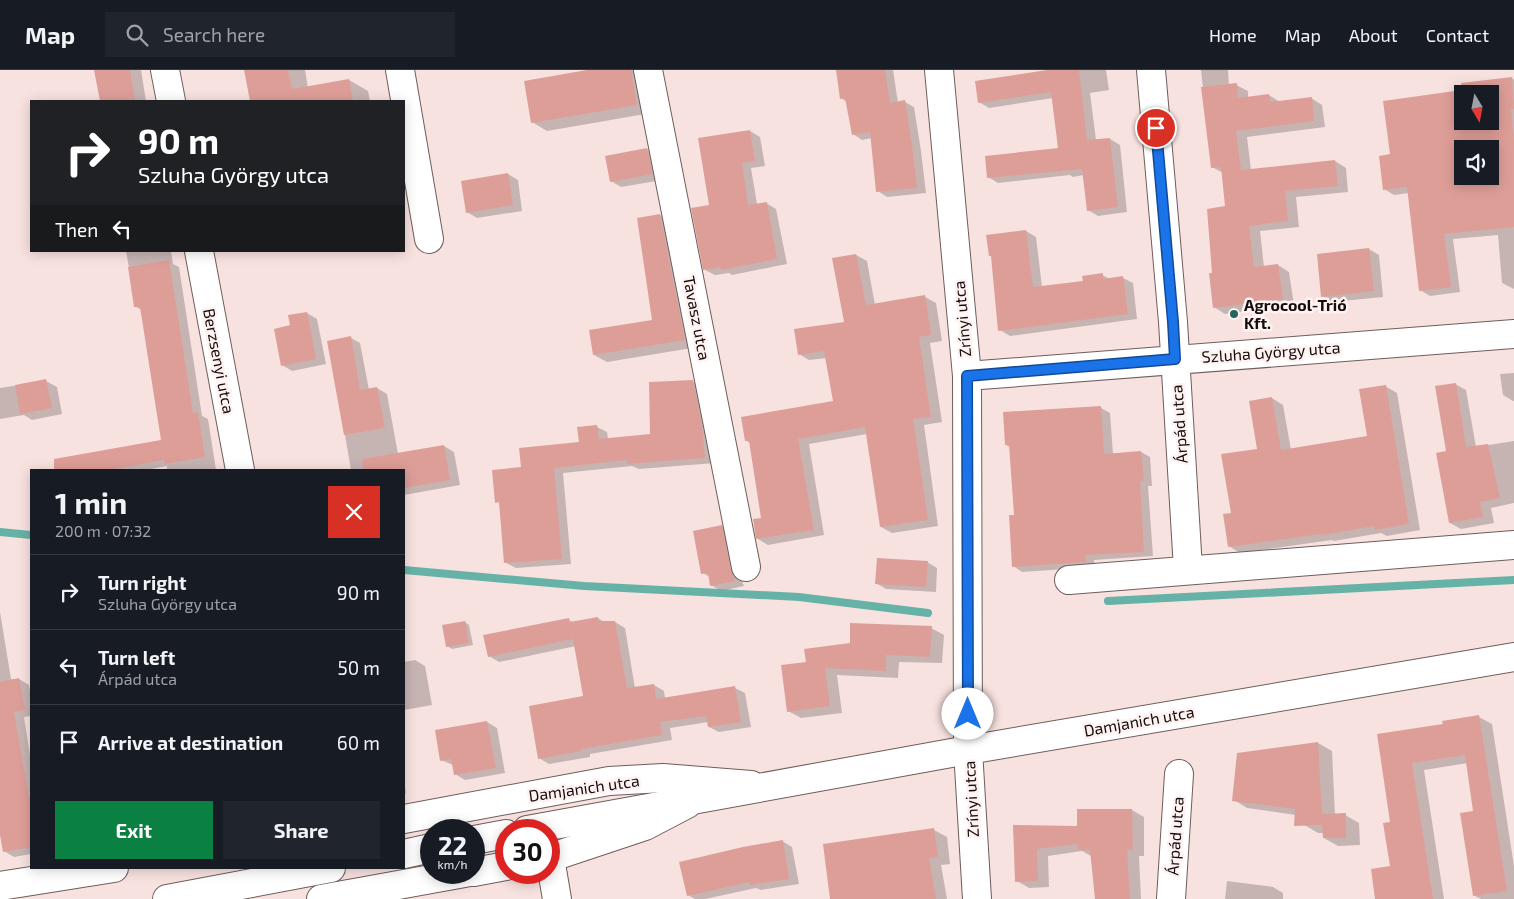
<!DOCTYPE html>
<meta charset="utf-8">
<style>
body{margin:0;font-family:"Exo 2",sans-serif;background:#20242c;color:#f1f3f6;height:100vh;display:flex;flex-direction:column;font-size:19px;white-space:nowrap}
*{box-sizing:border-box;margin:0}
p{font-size:16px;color:#9ea1a6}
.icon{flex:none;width:28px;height:28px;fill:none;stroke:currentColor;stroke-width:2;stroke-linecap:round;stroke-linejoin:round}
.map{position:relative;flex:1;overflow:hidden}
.side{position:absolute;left:30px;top:399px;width:375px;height:400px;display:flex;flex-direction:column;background:#171b24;border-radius:0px;box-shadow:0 2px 12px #0003}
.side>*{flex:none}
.banner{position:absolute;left:30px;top:30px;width:375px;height:152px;border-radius:0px;box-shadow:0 2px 12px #0003;background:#202124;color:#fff;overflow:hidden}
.needle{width:32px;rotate:170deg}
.buttons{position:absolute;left:1454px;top:15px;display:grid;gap:10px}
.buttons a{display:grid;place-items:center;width:45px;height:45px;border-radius:0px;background:#171b24;box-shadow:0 2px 12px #0003;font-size:25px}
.speed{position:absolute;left:420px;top:749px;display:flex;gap:10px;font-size:25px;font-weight:700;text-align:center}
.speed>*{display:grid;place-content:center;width:65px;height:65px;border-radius:50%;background:#171b24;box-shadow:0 2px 12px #0003;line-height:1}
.speed small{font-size:12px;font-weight:400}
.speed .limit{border:8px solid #d22;background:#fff;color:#111}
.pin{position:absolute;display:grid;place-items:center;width:42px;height:42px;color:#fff;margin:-21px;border:2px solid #fff;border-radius:50%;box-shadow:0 1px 5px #0007}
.me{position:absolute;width:55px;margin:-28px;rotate:0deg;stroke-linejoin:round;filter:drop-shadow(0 0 4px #0008)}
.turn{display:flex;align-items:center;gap:18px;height:105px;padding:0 25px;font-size:22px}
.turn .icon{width:65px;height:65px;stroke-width:2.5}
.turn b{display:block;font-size:35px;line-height:42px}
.then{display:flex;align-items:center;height:48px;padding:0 25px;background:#0003;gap:10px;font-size:19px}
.round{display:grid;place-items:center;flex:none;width:52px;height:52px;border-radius:0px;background:#20242c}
.summary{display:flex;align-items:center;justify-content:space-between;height:85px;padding:0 25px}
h1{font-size:30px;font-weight:700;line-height:38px}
.primary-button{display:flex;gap:10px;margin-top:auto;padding:10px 25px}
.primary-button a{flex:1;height:58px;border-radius:0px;background:#0b8043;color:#fff;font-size:20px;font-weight:700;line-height:58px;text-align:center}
.primary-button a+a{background:#20242c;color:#f1f3f6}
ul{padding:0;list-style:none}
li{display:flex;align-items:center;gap:15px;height:75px;padding:0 25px;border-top:1px solid #363941}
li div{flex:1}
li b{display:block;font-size:19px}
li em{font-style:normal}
header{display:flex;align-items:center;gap:30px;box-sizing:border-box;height:70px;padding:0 25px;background:#171b24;border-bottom:1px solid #363941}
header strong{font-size:24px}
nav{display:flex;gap:28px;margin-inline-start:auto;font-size:18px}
.search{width:350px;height:45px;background:#20242c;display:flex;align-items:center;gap:12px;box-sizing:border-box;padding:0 18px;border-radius:0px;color:#9ea1a6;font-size:19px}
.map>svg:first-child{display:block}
.shadow{fill:#0003;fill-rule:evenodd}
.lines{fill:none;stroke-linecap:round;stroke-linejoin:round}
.stream{stroke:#67b2a7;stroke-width:8}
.building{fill:#de9e98;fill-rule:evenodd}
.street-casing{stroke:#6f5d5b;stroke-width:30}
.secondary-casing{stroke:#6f5d5b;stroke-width:30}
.street{stroke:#fff;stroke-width:28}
.secondary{stroke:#fff;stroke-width:28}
.route-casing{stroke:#114b97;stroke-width:12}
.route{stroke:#1a73e8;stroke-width:9}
.poi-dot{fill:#226a61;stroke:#fff2f0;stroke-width:2}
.labels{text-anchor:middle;stroke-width:5;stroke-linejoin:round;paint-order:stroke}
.poi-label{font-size:16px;font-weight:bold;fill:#140d0d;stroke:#fff2f0;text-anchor:start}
.street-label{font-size:16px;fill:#140d0d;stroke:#fff2f0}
</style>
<header>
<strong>Map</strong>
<div class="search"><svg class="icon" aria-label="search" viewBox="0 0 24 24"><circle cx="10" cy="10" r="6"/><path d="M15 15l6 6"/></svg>Search here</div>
<nav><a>Home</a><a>Map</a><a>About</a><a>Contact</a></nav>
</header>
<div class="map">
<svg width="1514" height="829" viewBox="0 0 1514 829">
<rect width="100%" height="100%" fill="#f8e2e0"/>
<path class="shadow" d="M95,0H141L146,31H101Z
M246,0H305L308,18L349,10L368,21L370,31H252Z
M594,0H640L651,43L547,61L532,52Z
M837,0H893L898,33L905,32L914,37L921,81L926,123L887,127L878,121L872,68L862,70L853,64L847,32L841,28Z
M1055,0H1106L1109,20L1090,23L1096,70L1110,69L1120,75L1127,142L1098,146L1088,140L1084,105L1073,107L1070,105L998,113L988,107L1060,79L1053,28L989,38L979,32Z
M1201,0H1228L1229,16L1236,15L1248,21V28L1269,25L1280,32L1311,28L1322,35L1325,57L1247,67L1251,100L1335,91L1346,98L1348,122L1296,127L1299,157L1260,161L1264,197L1278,195L1289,202L1294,235L1225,244L1214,237V204L1227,137L1223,103L1212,97Z
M1512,8L1514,10V219L1502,213L1498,165L1453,169L1460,222L1430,226L1420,220L1409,123L1394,125L1384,119L1392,86L1463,21ZM1462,24H1490V51H1462ZM1462,79H1490V106H1462Z
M750,61L760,67L765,96L751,98L757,134L766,133L776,139L787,194L732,205L729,203L715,205L705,200L710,136Z
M647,79L657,85L662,110L621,117L611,111Z
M508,104L518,110L522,141L477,148L467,142Z
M660,145L673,153L698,277L607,292L594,285L654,251Z
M1026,161L1036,167L1042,217L1084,212L1102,205L1110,209L1123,208L1133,213L1137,249L1010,266L1000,260L993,187L990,186Z
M1369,179L1379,185L1383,227L1332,232L1322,226Z
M126,181H171L173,194L179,197L202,346L208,349L216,400H167V396L146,400H87L162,371L142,240L136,237Z
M856,185L867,191L875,235L925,227L936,233L942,271L930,273L942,352L924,355L938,456L892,463L881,457L867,364L809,374L824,465L768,475L758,469L762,449L750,373L747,371L835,332L827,288L809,290L799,284L845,253Z
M307,243L317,249L326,294L292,301L282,295L291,256Z
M351,268L360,273L369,320L377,318L387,324L398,384L444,376L454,382L460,415L404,425V400H351L329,272Z
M1514,303V331H1513L1503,325L1500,304Z
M46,311L57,317L62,344L32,350L24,345L0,349V318Z
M693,312L703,318L715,393L639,399L632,396L563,403L571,494L516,498L506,493L501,434L497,432L522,398L580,374L597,357L607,362L608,369L652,365Z
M1455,314L1466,320L1476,377L1514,371V433L1491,438L1494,453L1461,459L1450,453L1447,382Z
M1385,316L1397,323L1420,460L1387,466L1381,463L1334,471L1332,470L1240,483L1229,476L1232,444L1258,380L1272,328L1283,335L1291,380L1368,367Z
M1101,338L1110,343L1113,384L1141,382L1150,387L1152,416H1148L1153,486L1094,490L1095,497L1022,502L1013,496L1015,446L1010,377L1006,375Z
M722,456L732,462L740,507L744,516L721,521L711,515L710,507L703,503Z
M927,492L937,498L936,522L886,519L876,513Z
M0,542L11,609L14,610L19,609L29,615L31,627V646L24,647L31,691V784L14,787L4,781L0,758Z
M598,548L604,552H615L625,558L635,618L654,615L664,621L665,628L735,618L745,623L751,657L719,662L709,657L708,652L670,658L672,670L590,684V687L549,694L539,688L584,627L576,576L499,592L489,586L569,550L573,552Z
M465,552L469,555L473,575L452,579L447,576Z
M931,558L944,565L942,593L899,592L898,608L837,605L842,643L801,648L788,641L807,593L851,574Z
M415,590L425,596L432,635L404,640V592Z
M1479,647L1492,654L1514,796V829H1481L1475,826V742L1468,693L1424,700L1444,829H1376L1391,797L1392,753L1378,665L1444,656Z
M487,652L497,658L505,703L465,710L455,704L453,695L441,690Z
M1318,673L1332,681L1335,745H1345L1359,753L1360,775L1338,776L1324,768V763H1318L1296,750V745L1247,738L1234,730L1238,684Z
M404,711L406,723L404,724Z
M1132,740L1144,747V786H1139L1141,829H1096L1091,786L1082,781L1048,786L1049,817L1029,818L1017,811L1014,756L1079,757Z
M934,760L947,767L950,794L941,795L947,829H831Z
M782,771L792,777L799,814L761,820L756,818L705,829H695L688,825Z
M1227,811L1273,817L1283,823V829H1225Z"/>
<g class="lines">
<path class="stream" d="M0,462L31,465
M404,500L584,516L799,527L928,543
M1108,531L1514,510"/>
</g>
<path class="building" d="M94,0H130L135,31H100Z
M244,0H288L292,19L349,9L353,31H250Z
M587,0H631L637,35L531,53L524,11Z
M836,0H885L890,33L905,30L912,75L917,118L876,122L870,62L852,65L845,28L840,29Z
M1047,0H1079L1087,70L1110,68L1118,137L1087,141L1082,99L987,108L985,86L1058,78L1051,22L978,33L975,11Z
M1512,7L1514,39H1511L1514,70V157L1444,164L1451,217L1419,221L1407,117L1383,120L1379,86L1390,84L1383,31L1462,20L1461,13ZM1462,24H1490V51H1462ZM1462,79H1490V106H1462Z
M1237,13L1238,28L1269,24L1270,32L1312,27L1314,51L1236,61L1241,100L1335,90L1338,116L1285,121L1288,151L1249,156L1254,197L1278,194L1283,229L1213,238L1209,203H1212L1207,139L1225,136L1221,97L1211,98L1201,17Z
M750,60L755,91L742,93L748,135L767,132L777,189L721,200L720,197L703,200L691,138L709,135L698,68Z
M647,78L653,104L610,112L605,86Z
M508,103L513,135L466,143L461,111Z
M660,144L685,270L593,285L589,260L652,250L637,148Z
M1026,160L1033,217L1083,211L1082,206L1103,203V209L1123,206L1128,244L998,261L991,186H989L986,165Z
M1369,178L1374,221L1321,227L1317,184Z
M856,184L866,235L925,225L931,265L919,267L931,347L913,349L928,450L880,457L865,357L798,369L814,460L756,469L753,449L761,448L749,371H745L741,347L833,331L824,281L798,285L794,259L844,252L832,188Z
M169,190L193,343L198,342L205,387L165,394L164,390L108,400H54V389L161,370L140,237H134L128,197Z
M307,242L316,289L281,296L274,259L290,255L288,245Z
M351,266L360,320L377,317L385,358L344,365L327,271Z
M46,309L52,338L20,344L15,315Z
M693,310L702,355L705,388L627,394V390L554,398L562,489L504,493L499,432L495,433L492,400L521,397L519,378L579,372L577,357L597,355L599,369L650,364L649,312Z
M1456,313L1466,377L1488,374L1500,428L1480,432L1483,447L1449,453L1436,383L1446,381L1435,316Z
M1386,315L1409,454L1375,460L1374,456L1322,465L1321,464L1228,477L1223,444L1231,443L1221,384L1257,379L1249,331L1272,327L1281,380L1367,366L1359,319Z
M1101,336L1104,384L1141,381L1144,411L1140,412L1144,482L1085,485L1086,492L1012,497L1009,445H1014L1009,375H1005L1003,342Z
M444,375L450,410L404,418V400H363L362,389Z
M722,455L731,500L735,511L710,516L708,503L701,504L693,461Z
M877,488L928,491L926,517L875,514Z
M598,547V551H615L627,618L654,614L656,629L735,616L741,652L708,657L706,646L660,652L662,665L581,679V681L538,689L529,636L583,626L570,552Z
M569,548L573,569L488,587L483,565Z
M465,551L469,573L446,577L442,555Z
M850,553L932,556L930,587L886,585V601L825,598L830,636L787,642L781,595L806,592L804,579L850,573Z
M19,608L25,640L14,642L29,728L31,727V777L3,782L0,765V612Z
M1479,645L1507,821L1473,826L1460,743L1473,741L1465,685L1412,693L1433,829H1375L1371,799L1390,796L1383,753L1390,752L1377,664L1443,654L1442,651Z
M487,651L496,698L454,705L451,689L440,691L435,660Z
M1318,672L1322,744L1346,743V768H1323L1322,755L1294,756L1295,739L1232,731L1237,683Z
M1077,739H1132L1133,780H1127L1130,829H1095L1090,780H1078L1077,774L1037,779L1038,811L1015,812L1013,755L1077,756Z
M934,758L938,787L929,788L936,829H830L823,774Z
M783,770L789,809L749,815V812L687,826L679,792L743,777Z"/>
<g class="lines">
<g class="street-casing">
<path id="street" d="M165,0L171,31
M400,0L429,169
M648,0L746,497
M939,0L967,306L968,680L977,829
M1151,0L1173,252L1188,499
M199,181L240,400
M967,306L1514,264
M1069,510L1514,475
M404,749L609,711L663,708L751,715
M549,788L645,756L687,734
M550,788L557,829
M474,802L506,796
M0,816L114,798
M321,829L470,802
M1171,829L1179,704"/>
</g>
<g class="secondary-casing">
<path id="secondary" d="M527,760L968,680L1514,587
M474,770L506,764
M404,784L431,778
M167,829L331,798"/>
</g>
<use href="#street" class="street"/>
<use href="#secondary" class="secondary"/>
</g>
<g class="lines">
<g class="route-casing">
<path id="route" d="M968,644L967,306L1175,289L1173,252L1156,58"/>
</g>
<use href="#route" class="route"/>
</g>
<circle class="poi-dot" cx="1234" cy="244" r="5"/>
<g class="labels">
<g class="poi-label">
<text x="1244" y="241">Agrocool-Trió<tspan x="1244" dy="18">Kft.</tspan></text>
</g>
<g class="street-label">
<text transform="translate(697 248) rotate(79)" y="6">Tavasz utca</text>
<text transform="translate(962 249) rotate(-95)" y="6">Zrínyi utca</text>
<text transform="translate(1271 282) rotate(-4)" y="6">Szluha György utca</text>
<text transform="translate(219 291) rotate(79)" y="6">Berzsenyi utca</text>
<text transform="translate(1179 354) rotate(-94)" y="6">Árpád utca</text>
<text transform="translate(1139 651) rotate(-10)" y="6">Damjanich utca</text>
<text transform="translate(584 718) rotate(-8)" y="6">Damjanich utca</text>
<text transform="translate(971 729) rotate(-93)" y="6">Zrínyi utca</text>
<text transform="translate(1175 766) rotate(-86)" y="6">Árpád utca</text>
</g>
</g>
</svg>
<div class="buttons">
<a><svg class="needle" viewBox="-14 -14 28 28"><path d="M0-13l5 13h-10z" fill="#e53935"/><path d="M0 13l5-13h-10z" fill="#9ea1a6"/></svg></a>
<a><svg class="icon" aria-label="sound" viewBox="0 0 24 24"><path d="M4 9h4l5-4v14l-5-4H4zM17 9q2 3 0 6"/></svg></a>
</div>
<div class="speed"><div>22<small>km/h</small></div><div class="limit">30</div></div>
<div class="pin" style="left:1156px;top:58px;background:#d93025"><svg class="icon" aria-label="arrive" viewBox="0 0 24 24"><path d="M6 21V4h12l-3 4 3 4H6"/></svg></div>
<svg class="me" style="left:968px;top:644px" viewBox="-20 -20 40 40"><circle r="19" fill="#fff"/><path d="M0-13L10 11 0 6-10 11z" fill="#1a73e8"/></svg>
<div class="banner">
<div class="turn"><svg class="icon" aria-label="right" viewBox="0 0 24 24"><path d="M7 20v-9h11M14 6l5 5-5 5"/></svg><div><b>90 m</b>Szluha György utca</div></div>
<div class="then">Then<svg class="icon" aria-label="left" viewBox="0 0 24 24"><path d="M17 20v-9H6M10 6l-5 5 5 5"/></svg></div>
</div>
<section class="side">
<div class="summary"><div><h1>1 min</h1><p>200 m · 07:32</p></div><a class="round" style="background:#d93025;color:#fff"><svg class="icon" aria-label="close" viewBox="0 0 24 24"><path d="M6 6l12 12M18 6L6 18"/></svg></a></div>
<ul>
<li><svg class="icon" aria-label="right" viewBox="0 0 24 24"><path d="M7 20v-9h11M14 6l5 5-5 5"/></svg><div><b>Turn right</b><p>Szluha György utca</p></div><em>90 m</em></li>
<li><svg class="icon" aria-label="left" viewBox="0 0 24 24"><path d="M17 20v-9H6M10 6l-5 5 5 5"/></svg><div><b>Turn left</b><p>Árpád utca</p></div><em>50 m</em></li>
<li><svg class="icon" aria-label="arrive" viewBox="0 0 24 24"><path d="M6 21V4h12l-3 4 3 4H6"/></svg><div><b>Arrive at destination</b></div><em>60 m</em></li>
</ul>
<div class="primary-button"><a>Exit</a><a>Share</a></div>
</section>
</div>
